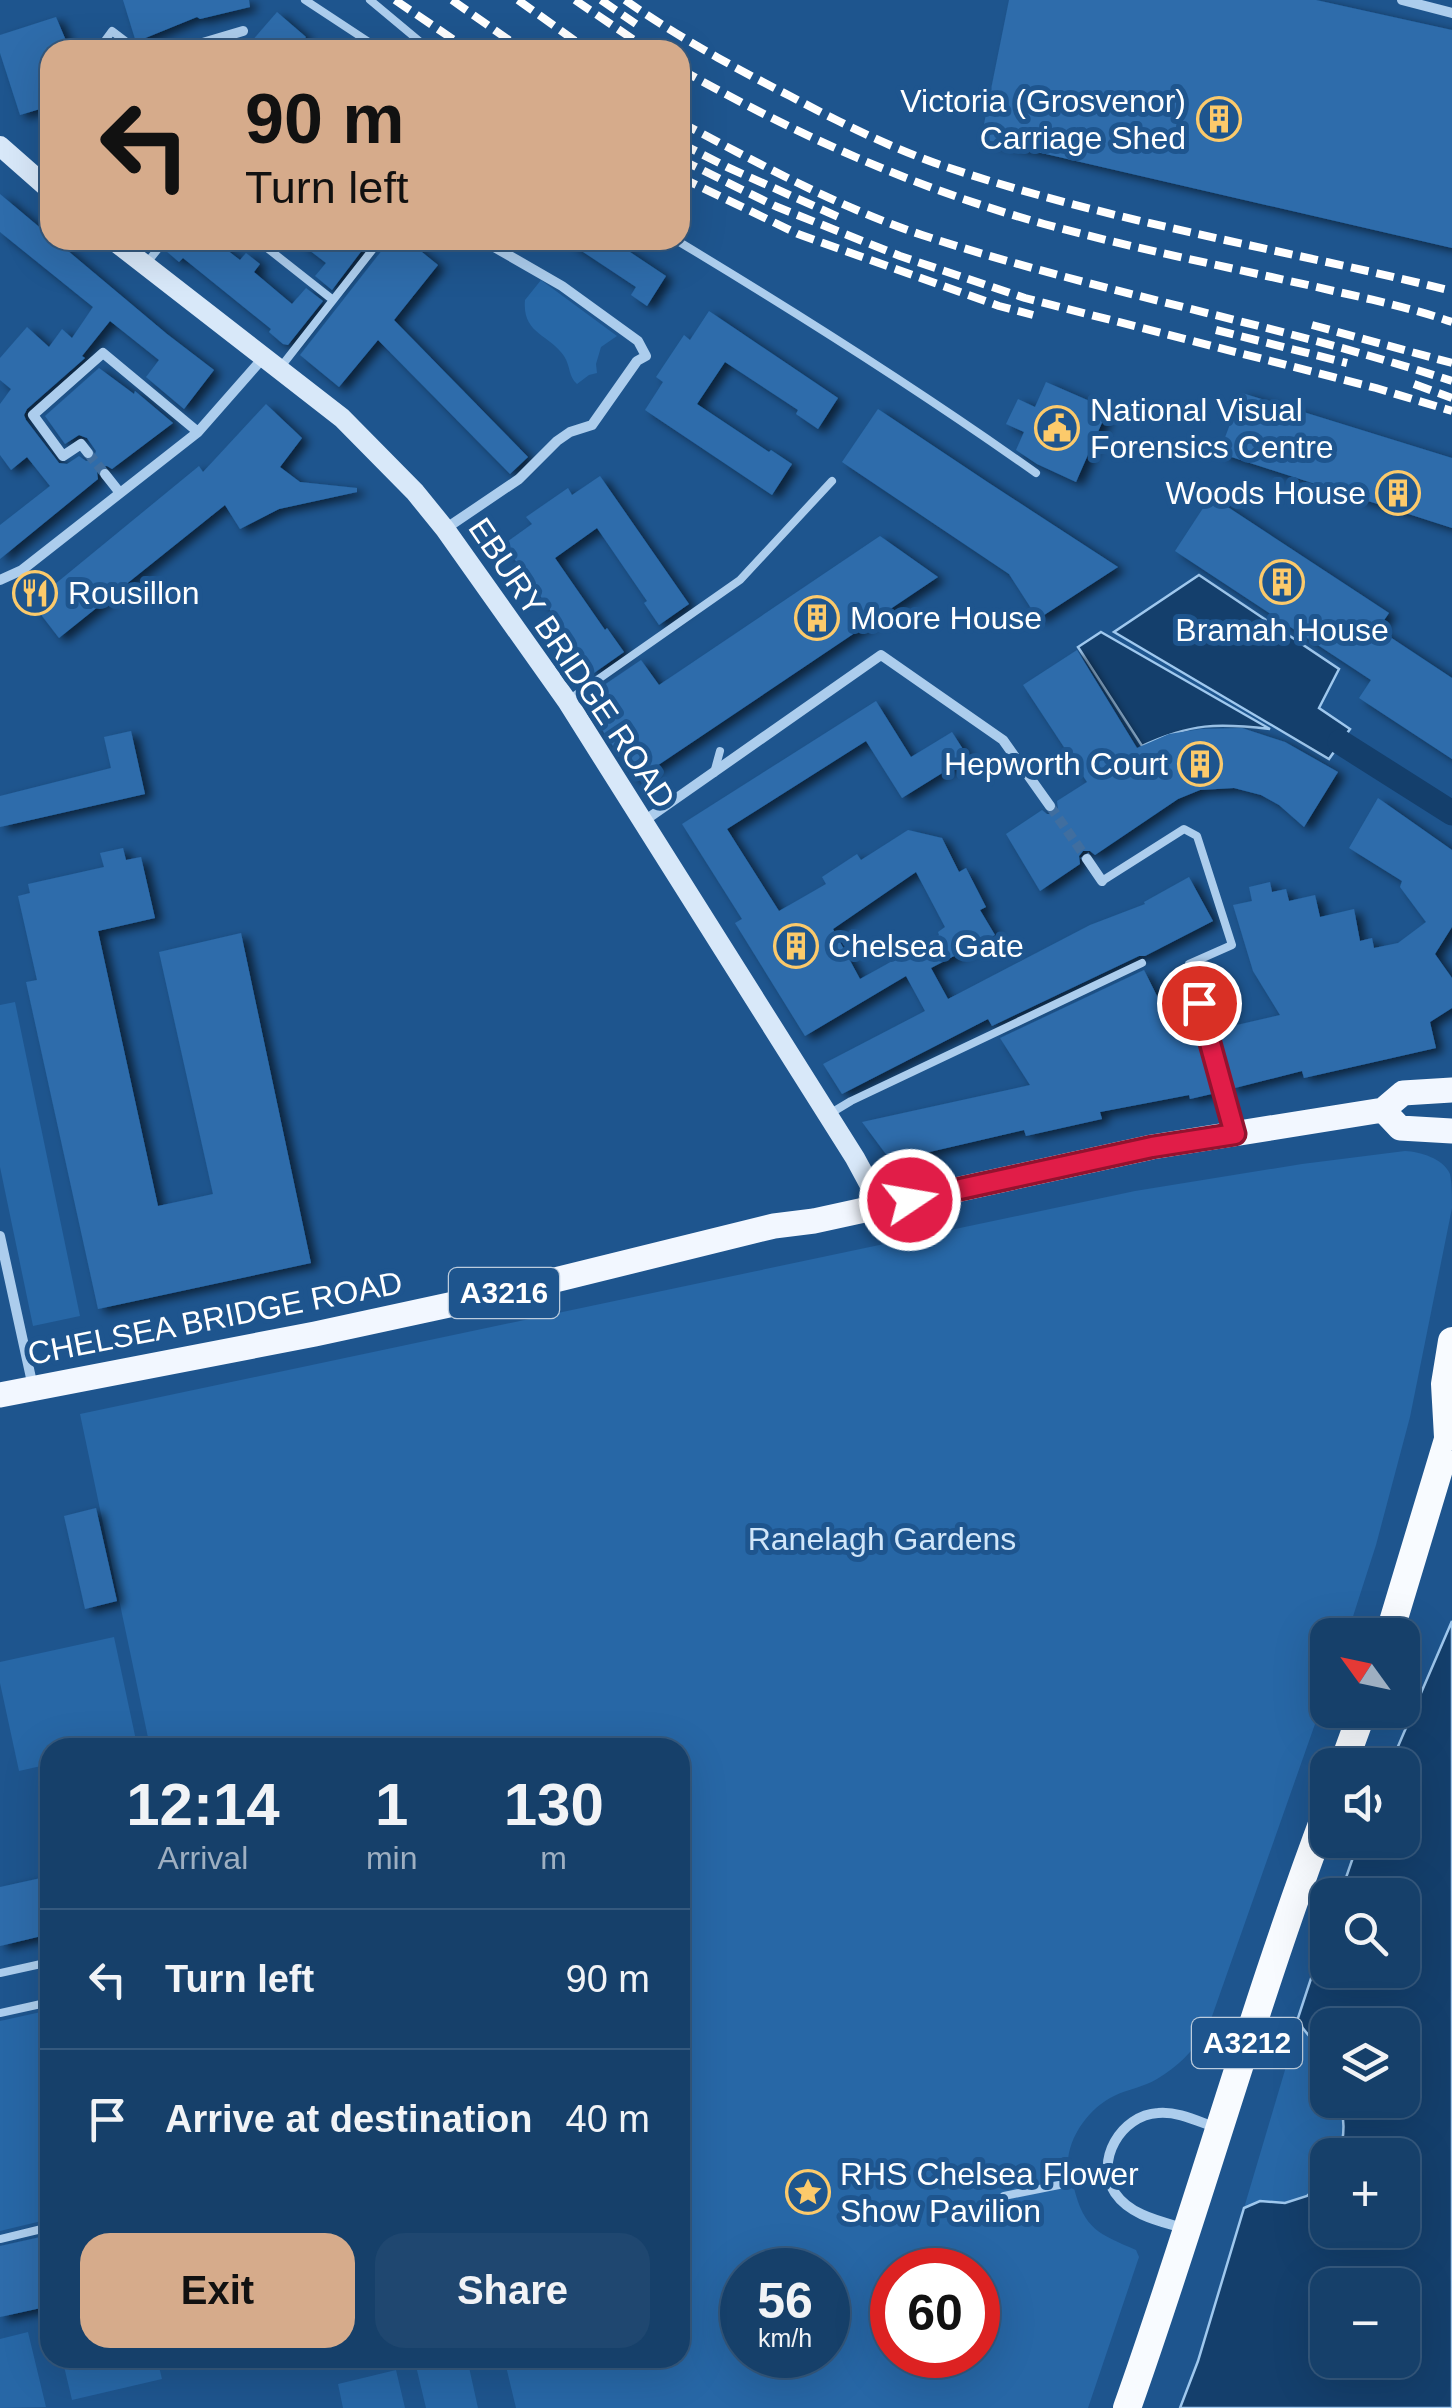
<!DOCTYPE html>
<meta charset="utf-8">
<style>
body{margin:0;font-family:Helvetica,sans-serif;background:#1f4770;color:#f1f3f6;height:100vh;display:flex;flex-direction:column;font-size:38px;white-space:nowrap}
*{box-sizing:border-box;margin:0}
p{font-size:32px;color:#9eafc1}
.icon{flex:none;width:55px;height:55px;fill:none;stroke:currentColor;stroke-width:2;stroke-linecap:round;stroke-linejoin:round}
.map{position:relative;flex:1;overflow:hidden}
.panel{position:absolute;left:40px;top:1738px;width:650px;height:630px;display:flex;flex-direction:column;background:#16406a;border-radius:30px;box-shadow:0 10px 40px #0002,0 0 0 2px #35597e}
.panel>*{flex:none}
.top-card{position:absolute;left:40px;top:40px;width:650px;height:210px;border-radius:30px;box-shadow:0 10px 40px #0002,0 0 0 2px #35597e;background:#d6ab8b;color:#111;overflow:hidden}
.needle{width:65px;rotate:303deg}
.tools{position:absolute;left:1310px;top:1618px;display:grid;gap:20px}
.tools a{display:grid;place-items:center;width:110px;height:110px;border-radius:20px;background:#16406a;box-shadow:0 10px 40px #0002,0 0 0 2px #35597e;font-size:50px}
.speed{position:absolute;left:720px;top:2248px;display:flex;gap:20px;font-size:50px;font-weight:700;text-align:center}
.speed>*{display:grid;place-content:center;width:130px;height:130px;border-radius:50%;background:#16406a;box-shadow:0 10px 40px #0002,0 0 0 2px #35597e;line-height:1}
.speed small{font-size:25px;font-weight:400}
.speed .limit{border:15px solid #d22;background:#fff;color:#111}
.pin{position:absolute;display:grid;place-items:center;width:85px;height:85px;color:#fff;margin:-42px;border:5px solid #fff;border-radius:50%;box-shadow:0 2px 10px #0007}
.me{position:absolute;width:110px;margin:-55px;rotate:78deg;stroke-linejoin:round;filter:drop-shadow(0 0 8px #0008)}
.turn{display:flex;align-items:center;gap:35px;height:210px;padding:0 40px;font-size:45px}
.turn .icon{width:130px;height:130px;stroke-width:2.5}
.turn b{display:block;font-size:70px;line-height:85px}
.eta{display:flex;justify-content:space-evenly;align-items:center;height:170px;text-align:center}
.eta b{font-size:60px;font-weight:700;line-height:70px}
.primary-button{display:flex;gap:20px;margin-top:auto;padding:20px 40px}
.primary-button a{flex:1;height:115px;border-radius:30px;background:#d6ab8b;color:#111;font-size:40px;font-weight:700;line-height:115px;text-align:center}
.primary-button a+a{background:#1f4770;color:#f1f3f6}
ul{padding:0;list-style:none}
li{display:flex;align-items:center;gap:30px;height:140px;padding:0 40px;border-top:2px solid #35597e}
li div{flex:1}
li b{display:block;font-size:38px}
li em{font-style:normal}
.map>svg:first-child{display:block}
.green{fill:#2767a6;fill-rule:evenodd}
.water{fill:#143f6c;stroke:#9fc8ee;stroke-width:2.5;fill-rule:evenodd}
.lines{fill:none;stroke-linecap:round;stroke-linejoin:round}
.canal{stroke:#143f6c;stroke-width:25}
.building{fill:#2d6cab;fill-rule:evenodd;filter:url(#shadow)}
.minor-tunnel{stroke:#406e9f;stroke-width:10;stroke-dasharray:10 5;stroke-linecap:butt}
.service{stroke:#accded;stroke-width:8}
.minor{stroke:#accded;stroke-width:10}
.secondary{stroke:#d8e8f9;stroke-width:20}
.primary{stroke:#f2f7ff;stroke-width:25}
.trunk{stroke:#f8fbff;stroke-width:28}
.rail{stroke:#fff;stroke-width:8;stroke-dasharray:18 8;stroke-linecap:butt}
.route-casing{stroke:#92132f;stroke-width:25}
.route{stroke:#e11d48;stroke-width:18}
.labels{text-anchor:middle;stroke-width:10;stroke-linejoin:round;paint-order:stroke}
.shield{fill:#1e558e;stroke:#bcccdd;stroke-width:2.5}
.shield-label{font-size:30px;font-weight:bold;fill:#fff}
.poi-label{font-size:32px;fill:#fff;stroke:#1e558e;text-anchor:start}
.street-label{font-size:32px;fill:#fff;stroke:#1e558e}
.park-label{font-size:32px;fill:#d1e6f9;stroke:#1e558e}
</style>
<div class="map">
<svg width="1452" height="2408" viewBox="0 0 1452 2408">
<defs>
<filter id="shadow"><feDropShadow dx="7" dy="4" stdDeviation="5" flood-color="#0009"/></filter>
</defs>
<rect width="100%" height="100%" fill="#1e558e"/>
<path class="green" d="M541,280L617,336L601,347L596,364L597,373L589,375L577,384C568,376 571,367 564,356C549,334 522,334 525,300Z
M15,1002L80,1316L33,1326L0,1167V1005Z
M1405,1151C1420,1152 1443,1158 1450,1174C1452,1183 1452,1198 1452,1208L1410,1417L1376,1545L1347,1635H1328L1327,1690L1210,2022C1197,2047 1181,2065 1157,2079C1144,2087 1128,2089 1114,2096C1090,2107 1067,2138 1068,2165C1069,2172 1072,2180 1074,2188C1084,2229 1099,2234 1136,2250L1139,2257L1088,2408H516L504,2358H680V1748L150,1747L80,1414L1135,1191L1302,1164ZM742,2270H828V2355H742ZM892,2270H978V2355H892Z
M114,1637L137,1745L127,1748H50V1764L19,1771L0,1683V1662Z
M50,2010V2219L0,2231V2021Z
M1297,2021L1314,2042L1320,2073L1327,2080L1328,2100H1340L1341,2102C1345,2120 1345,2137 1339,2155H1328L1327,2178L1307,2196L1285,2203L1260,2201L1244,2208L1285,2070Z
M28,2332L46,2407L0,2408V2339Z
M62,2358H157L162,2379L72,2400Z
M452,2358H467L478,2408H426L416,2366Z
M396,2370L405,2408H343L338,2384Z"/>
<path class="water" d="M1199,575L1339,669L1319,708L1350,729L1329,759L1114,632Z
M1101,632L1270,729C1218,723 1191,723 1142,746L1078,647Z
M1452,1621V2408H1180L1198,2361L1244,2208L1260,2201L1285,2203L1307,2196L1327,2178L1328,2230H1402V2155H1339C1345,2136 1345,2119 1340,2100H1402V2025H1328L1327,2080L1320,2073L1314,2042L1297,2021L1327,1930L1328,1970H1402V1895H1340L1359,1840H1402V1765H1390ZM1328,2285H1402V2360H1328Z"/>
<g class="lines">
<path class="canal" d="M1340,742L1452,813"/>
</g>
<path class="building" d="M123,0H249L250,7L200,19L197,17L138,41L135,39Z
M1009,0H1316L1452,30V248L981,139Z
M277,12L306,37L295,50H244Z
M56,17L70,50H50V106L20,115L0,53V35Z
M0,194L50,236V240H55L167,334L214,370L184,409L146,377L159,360L110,321L82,356L85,358L27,409L24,415L26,420L59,463L67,464L79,456L86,461L93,460L96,451L87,438L79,435L65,444L45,416L99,368L134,394L135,391L173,423L112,469L107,466L100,467L97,472L98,479L0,559V525L50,486L27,457L11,470L0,455V404L11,389L0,380V358L27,327L49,347L62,329L72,338L93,307L0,232Z
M172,240H214L240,260L246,253L260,264L254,272L292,304L306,288L323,301L288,345L283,344L269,332L271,329L183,258L179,262L166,251Z
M296,240H360L366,245L332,290L315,276L326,263Z
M390,240H407L438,265L394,320L528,457L510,474L378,340L339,387L300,355Z
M565,240H612L666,276L647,306L631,295L636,287Z
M709,311L838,398L818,429L796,414L798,410L725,362L697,404L769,452L771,450L792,464L772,495L645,410L663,382L656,377L684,335L690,340Z
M1046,382L1108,409L1076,482L1037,464L1016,450L1024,432L1006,424L1018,399L1035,407Z
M1242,393L1452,458V528L1219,453Z
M266,404L302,438L280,467L300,482L357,488V492L279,509L240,529L225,505L59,638L32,603L199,466L203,472Z
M878,409L989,483L1118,567L1038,619L1009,574L842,462Z
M600,476L689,604L659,625L644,603L647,601L597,528L555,558L605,630L607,628L624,652L594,673L504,544L532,524L526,517L568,488L572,495Z
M1211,496L1389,613L1378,629L1452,678V759L1359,698L1371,680L1175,551Z
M880,536L938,577L636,780L582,700L641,660L659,685Z
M1077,650L1137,748L1169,734L1201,729L1242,728L1285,742L1338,772L1304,827L1279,805L1261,795L1234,788L1200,790L1178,799L1095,855L1090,851H1083L1079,856L1080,864L1040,891L1006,834L1042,810L1047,814H1054L1058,809L1057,801L1087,782L1023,685Z
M876,701L911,757L952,732L968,757L902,798L866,741L727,829L779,911L826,884L822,877L857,854L861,860L908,830L942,838L959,872L966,868L986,907L980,910L995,935L931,968L948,999L1090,925L1145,904L1144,902L1189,877L1213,921L1145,956H1139L992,1026L988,1019L842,1094L823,1064L925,1011L906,976L805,1036L735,923L742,919L682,824ZM916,872L945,927L938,932L939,935L860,979L833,929Z
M131,731L145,794L0,827V796L111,768L104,737Z
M1378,798L1452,850V927L1435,954L1452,978V1008L1430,1022L1436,1048L1304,1078L1302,1071L1231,1089L1215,1030L1280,1015L1253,971L1233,905L1252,901L1249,887L1270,882L1272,892L1286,889L1289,901L1315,895L1320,917L1354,909L1360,941L1372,938L1374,948L1398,943L1426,922L1400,887L1402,881L1349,848Z
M123,848L126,860L141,857L155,918L98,931L158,1206L213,1194L159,952L241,933L311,1263L98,1309L26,982L37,980L18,896L30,893L28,884L104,867L100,853Z
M1144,970L1178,1038L1200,1033L1216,1093L1190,1099L1189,1095L1100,1112L1102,1119L1026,1136L1024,1130L891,1161L862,1122L1030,1085L1000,1038Z
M96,1508L117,1601L85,1609L64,1516Z
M50,1876V1934L0,1946V1887Z
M45,2236L50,2258V2306L0,2317V2246Z"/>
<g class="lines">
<path class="minor-tunnel" d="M88,453L105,474
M1050,806L1087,859"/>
<path class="service" d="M305,0L381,50
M370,0L430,50
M98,50L112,31L137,50
M257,240L333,300
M676,240C799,314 919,390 1036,473
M146,264L165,240
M280,368L380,240
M570,699L740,580L832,481
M714,773L720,751
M1102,881L1184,829L1197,836L1232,945L1189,964L1234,1129
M831,1113L851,1101L1142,963
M0,1973L50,1962
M0,2013L50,2002
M1004,2196L1109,2175
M0,2239L50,2227"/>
<path class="minor" d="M1402,0L1452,13
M179,50L243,31
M88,453L81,444L63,456L33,415L103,353L198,432
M105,474L120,493
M445,529L519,479L557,441L570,432L592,425L637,361L646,356L638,341L562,286L489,244L469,240
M0,580L22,570L198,432L263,358
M644,821L881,655L1003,740L1050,806
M1087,859L1102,881
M0,1236L33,1387
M1183,2228C1159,2221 1130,2215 1115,2193C1094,2161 1121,2115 1158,2113C1178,2111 1199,2122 1217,2128"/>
<path class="secondary" d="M0,146L50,190
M113,240L342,418L415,492L445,529L567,701L855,1158L881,1206"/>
<path class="primary" d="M1383,1110L1400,1128L1452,1131
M0,1395L315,1334L486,1297L774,1226L814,1221L1152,1147L1383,1110L1403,1093L1452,1090"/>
<path class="trunk" d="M1448,1437L1445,1384L1452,1341
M1389,1635L1452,1426
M1343,1765L1363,1710
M1127,2408C1198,2209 1253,2006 1328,1808"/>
<path class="rail" d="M395,0L469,50
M452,0L523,50
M518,0L588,50
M575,0L649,50
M601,0L636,24
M625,0C678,37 733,67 790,96C837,121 885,145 935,163C1102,221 1280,248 1452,291
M680,69C797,135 914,188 1044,224C1132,248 1223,266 1312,286C1359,297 1406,306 1452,322
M680,122C758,163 838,207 922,235C1096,292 1278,324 1452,381
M680,143L727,167L843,219
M680,159L775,206L900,256L1025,298L1376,388L1452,411
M680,177L798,234L999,306L1033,315
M1312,325L1452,363
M1216,330L1347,363
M1414,384L1452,398"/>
</g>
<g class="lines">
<g class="route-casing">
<path id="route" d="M910,1200L1152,1147L1235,1134L1199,1003"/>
</g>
<use href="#route" class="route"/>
</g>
<defs>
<g id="building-ring" transform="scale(2.25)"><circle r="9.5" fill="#1e558e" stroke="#fcca6b" stroke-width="1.5"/><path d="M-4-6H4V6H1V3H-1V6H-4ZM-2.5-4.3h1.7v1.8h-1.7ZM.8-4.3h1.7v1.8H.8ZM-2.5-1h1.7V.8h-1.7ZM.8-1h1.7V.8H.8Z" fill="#fcca6b"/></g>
<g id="civic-ring" transform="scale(2.25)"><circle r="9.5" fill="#1e558e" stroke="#fcca6b" stroke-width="1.5"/><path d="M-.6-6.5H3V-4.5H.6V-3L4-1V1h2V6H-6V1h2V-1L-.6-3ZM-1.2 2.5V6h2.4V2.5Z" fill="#fcca6b"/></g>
<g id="restaurant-ring" transform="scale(2.25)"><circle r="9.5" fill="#1e558e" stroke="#fcca6b" stroke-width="1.5"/><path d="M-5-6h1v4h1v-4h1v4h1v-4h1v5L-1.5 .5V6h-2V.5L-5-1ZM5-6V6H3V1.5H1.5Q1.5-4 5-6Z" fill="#fcca6b"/></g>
<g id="sight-ring" transform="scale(2.25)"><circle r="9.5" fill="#1e558e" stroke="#fcca6b" stroke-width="1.5"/><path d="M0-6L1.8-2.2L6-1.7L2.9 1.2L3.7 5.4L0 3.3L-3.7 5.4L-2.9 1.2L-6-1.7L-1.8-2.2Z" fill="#fcca6b"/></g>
</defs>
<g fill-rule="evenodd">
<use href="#building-ring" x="1219" y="119"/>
<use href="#civic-ring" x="1057" y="428"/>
<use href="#building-ring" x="1398" y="493"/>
<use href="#building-ring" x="1282" y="582"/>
<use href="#restaurant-ring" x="35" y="593"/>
<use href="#building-ring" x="817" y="618"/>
<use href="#building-ring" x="1200" y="764"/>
<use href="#building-ring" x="796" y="946"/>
<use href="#sight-ring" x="808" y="2192"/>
</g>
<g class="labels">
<g class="shield">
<rect x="449" y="1268" width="110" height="50" rx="8"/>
<rect x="1192" y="2018" width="110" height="50" rx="8"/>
</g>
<g class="shield-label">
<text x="504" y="1303">A3216</text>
<text x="1247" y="2053">A3212</text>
</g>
<g class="poi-label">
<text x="1186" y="112" text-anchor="end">Victoria (Grosvenor)<tspan x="1186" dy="37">Carriage Shed</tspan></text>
<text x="1090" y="421">National Visual<tspan x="1090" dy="37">Forensics Centre</tspan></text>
<text x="1366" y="504" text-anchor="end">Woods House</text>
<text x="68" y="604">Rousillon</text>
<text x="850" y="629">Moore House</text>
<text x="1282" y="641" text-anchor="middle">Bramah House</text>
<text x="1168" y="775" text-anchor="end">Hepworth Court</text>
<text x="828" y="957">Chelsea Gate</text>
<text x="840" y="2185">RHS Chelsea Flower<tspan x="840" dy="37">Show Pavilion</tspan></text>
</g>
<g class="street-label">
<text transform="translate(572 663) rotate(56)" y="11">EBURY BRIDGE ROAD</text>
<text transform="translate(215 1318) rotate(-11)" y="11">CHELSEA BRIDGE ROAD</text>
</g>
<g class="park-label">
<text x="882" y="1550">Ranelagh Gardens</text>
</g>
</g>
</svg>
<div class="tools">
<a><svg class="needle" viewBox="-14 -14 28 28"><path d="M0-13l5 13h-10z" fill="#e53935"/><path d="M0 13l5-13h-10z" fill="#9eafc1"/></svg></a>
<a><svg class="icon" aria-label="sound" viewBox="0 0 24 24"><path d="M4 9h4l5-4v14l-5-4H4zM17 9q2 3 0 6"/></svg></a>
<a><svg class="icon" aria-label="search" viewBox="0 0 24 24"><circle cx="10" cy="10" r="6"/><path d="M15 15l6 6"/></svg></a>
<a><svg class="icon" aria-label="layers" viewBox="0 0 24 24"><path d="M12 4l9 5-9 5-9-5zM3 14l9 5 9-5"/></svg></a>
<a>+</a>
<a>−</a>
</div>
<div class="speed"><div>56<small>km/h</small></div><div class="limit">60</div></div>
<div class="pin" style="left:1199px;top:1003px;background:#d93025"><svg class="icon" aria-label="arrive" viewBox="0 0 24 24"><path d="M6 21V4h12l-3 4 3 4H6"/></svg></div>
<svg class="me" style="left:910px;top:1200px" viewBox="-20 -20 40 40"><circle r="17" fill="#e11d48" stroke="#fff" stroke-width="3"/><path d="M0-11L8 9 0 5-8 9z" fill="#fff"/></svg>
<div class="top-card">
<div class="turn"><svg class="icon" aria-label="left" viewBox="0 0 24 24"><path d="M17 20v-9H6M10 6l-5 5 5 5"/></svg><div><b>90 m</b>Turn left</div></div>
</div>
<section class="panel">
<div class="eta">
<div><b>12:14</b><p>Arrival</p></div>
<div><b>1</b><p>min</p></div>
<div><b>130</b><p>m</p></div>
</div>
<ul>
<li><svg class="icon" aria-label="left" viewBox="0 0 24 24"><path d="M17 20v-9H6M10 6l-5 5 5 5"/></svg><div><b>Turn left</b></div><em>90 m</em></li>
<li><svg class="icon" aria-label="arrive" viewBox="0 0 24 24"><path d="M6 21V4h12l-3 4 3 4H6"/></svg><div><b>Arrive at destination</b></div><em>40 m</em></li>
</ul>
<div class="primary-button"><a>Exit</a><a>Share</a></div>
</section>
</div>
